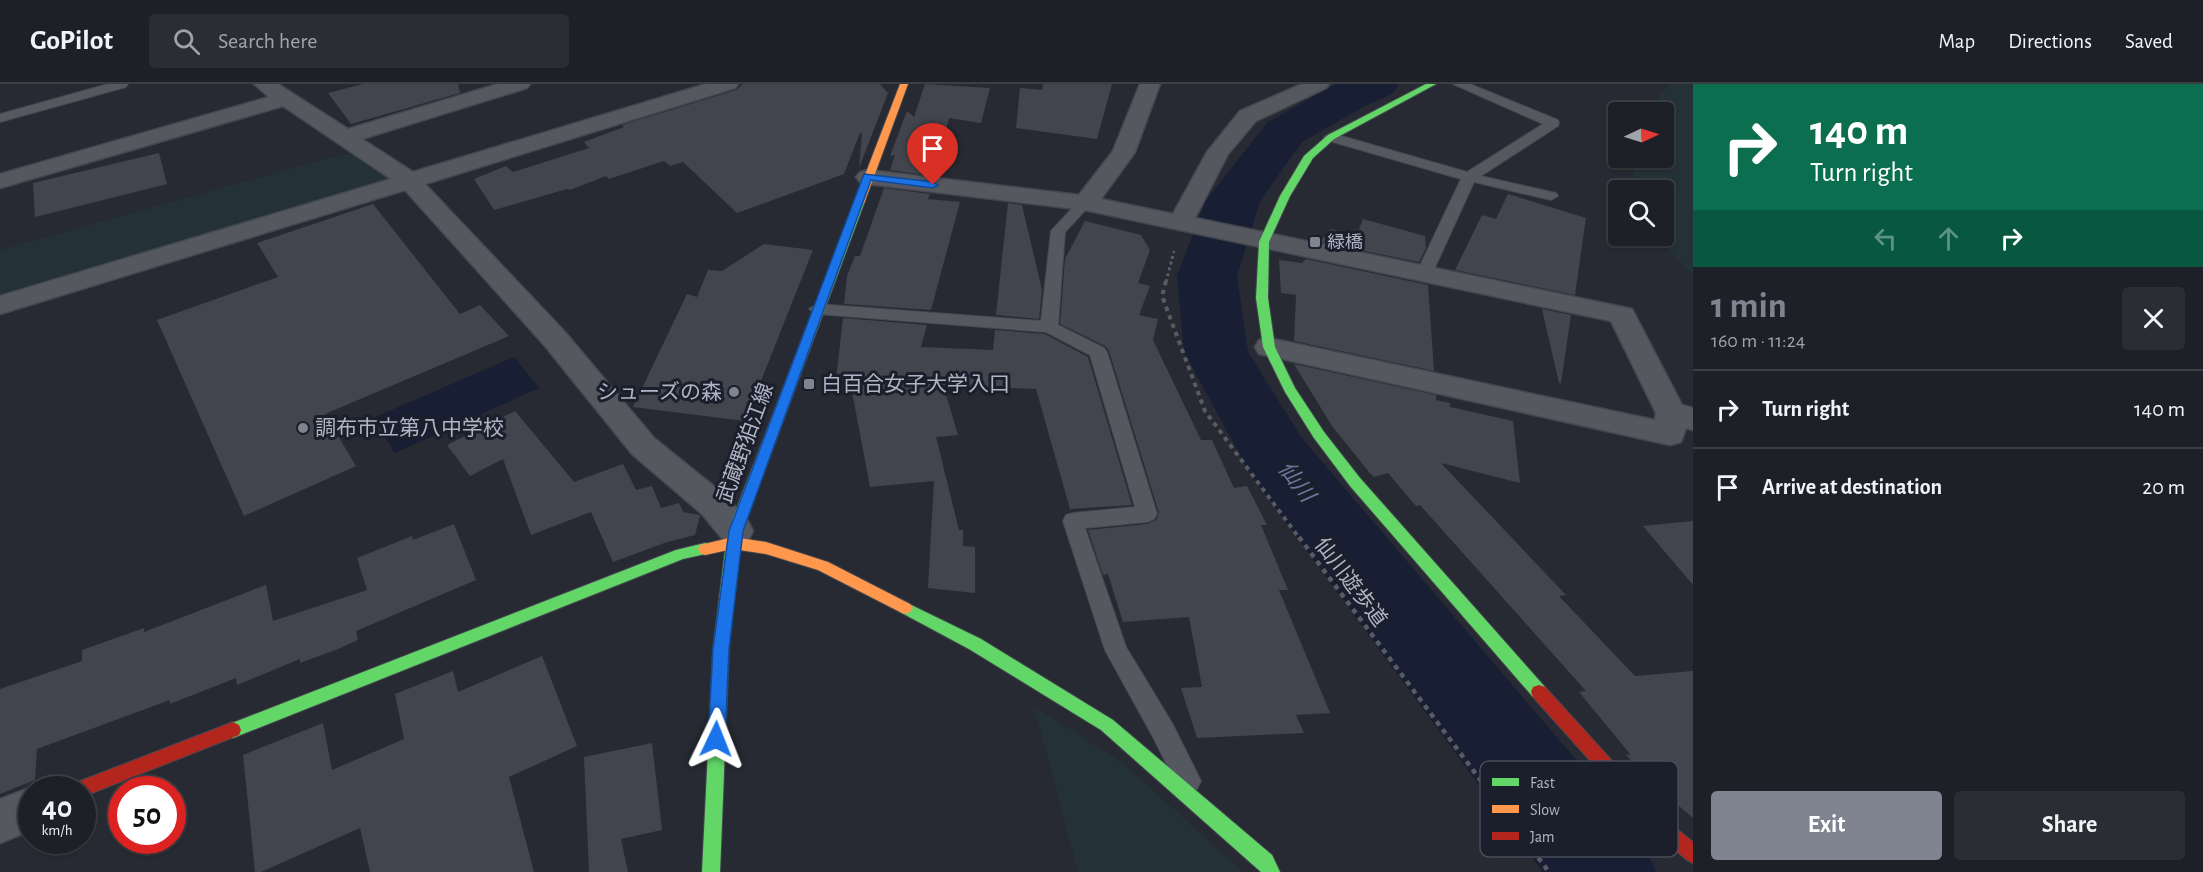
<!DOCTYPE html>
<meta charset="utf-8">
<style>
body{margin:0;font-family:"Alegreya Sans","Noto Sans JP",sans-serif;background:#2a2d32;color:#f1f3f6;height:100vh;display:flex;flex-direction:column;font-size:22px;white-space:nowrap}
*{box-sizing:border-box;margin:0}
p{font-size:20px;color:#a0a3a7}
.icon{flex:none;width:33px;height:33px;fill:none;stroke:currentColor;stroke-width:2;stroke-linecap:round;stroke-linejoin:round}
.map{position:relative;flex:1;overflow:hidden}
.panel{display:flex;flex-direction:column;background:#1d2026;width:510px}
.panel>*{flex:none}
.top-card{background:#0b6e4f;color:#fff;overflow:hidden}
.needle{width:39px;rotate:86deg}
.controls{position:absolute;left:1608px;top:18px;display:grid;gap:12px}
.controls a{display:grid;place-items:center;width:66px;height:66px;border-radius:6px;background:#1d2026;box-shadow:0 2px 4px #0004,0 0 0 2px #3b3e43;font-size:30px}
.speed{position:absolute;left:18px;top:692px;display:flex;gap:12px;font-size:30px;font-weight:700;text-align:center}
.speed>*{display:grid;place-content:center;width:78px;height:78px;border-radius:50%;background:#1d2026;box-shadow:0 2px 4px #0004,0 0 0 2px #3b3e43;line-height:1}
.speed small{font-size:15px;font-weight:400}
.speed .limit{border:9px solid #d22;background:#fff;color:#111}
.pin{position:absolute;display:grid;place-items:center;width:51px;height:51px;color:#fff;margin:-62px -26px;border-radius:50% 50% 50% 0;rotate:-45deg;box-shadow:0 0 6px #0007}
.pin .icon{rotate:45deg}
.me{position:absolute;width:66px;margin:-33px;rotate:2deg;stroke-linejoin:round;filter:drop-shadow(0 0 4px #0008)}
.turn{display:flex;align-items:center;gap:21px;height:126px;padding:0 18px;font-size:27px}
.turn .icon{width:78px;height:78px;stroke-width:2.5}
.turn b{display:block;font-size:42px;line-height:51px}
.lanes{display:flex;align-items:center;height:57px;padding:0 18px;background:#0003;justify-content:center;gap:30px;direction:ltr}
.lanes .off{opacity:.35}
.round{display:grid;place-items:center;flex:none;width:63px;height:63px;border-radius:6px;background:#2a2d32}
.headline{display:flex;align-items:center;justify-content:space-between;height:102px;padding:0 18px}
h1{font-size:36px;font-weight:600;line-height:45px;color:#808491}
.primary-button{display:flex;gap:12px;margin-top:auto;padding:12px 18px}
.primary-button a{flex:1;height:69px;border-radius:6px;background:#808491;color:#fff;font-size:24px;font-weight:600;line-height:69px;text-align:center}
.primary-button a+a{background:#2a2d32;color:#f1f3f6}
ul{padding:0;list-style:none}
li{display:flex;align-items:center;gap:18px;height:78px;padding:0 18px;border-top:2px solid #3b3e43}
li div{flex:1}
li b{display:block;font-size:22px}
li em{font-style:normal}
header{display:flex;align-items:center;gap:36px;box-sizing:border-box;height:84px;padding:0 30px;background:#1d2026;border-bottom:2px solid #3b3e43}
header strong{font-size:28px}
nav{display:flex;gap:33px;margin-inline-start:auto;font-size:21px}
.search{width:420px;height:54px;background:#2a2d32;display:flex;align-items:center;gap:15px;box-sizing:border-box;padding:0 21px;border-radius:6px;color:#a0a3a7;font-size:22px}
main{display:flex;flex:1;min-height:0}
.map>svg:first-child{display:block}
.green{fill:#243137}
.water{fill:#181e33}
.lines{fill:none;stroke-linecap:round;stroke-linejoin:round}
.river{fill:#181e33;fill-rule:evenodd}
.building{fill:#42454d}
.lane-casing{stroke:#44474f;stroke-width:2}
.street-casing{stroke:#44474f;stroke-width:3}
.fast-casing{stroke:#44474f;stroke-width:2}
.slow-casing{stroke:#44474f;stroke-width:2}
.jam-casing{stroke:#44474f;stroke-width:2}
.path-far2{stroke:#585c62;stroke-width:3;stroke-dasharray:3 3;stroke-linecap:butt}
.path-far1{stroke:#585c62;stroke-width:4;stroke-dasharray:4.5 4.5;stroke-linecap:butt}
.path{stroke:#585c62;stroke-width:4.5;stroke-dasharray:5 5;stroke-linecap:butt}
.lane{fill:#565860;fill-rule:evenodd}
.street{fill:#565860;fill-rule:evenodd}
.fast{fill:#63d668;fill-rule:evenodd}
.slow{fill:#ff974d;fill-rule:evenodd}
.jam{fill:#b3261e;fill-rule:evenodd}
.route{fill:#1a73e8;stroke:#114b97;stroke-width:1.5}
.poi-dot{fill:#808491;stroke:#1b1f2c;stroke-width:2}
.labels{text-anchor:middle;stroke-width:6;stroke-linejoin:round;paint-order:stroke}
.far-poi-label{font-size:18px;fill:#b0b4c4;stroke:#1b1f2c;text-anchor:start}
.poi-label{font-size:21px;fill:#b0b4c4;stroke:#1b1f2c;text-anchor:start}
.street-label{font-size:21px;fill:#b0b4c4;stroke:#1b1f2c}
.water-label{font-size:22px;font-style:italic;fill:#6a78a1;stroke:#1b1f2c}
.key{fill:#1b1f2c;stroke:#484c5a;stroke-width:1.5}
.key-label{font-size:16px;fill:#b0b4c4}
</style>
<header>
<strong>GoPilot</strong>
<div class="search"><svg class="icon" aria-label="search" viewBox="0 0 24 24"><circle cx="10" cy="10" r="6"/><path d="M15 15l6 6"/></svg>Search here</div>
<nav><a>Map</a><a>Directions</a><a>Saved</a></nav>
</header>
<main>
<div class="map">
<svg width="1693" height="788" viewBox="0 0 1693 788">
<rect width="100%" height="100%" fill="#272a32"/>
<path class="green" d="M1669,0H1693V192L1656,152H1664V106H1631L1636,74H1664V28H1652L1658,14Z
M340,71H353L396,95L0,210V166Z
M1034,623L1123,679L1243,788H1078Z"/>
<path class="water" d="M514,273L539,304L395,369L373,334Z"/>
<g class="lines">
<path class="river" d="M1336,0H1399L1392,10L1365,22L1302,58L1260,117L1237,192L1248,268L1301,353L1641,752L1656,788H1543L1251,391L1184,268L1177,192L1206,116L1268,38Z"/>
</g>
<path class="building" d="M363,0H458L460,9L351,40L328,9Z
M743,0H880L888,9L859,84L862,50L860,49L844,90L737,129L683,78L670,82L664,77L609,95L606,92L570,106L567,105L494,126L474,95L506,82L513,88L589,64L584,58L624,43L622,41L736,6Z
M925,0L990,4L981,39L949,34L934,92L890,86L895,71L890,72L907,27L914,33Z
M1043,0H1112L1097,55L1016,44L1020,4L1042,6Z
M159,69L167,100L35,133L33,99Z
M884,104L930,110L928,115L960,118L931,226L844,220L847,192L855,172H860Z
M1508,110L1586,134L1575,211L1455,186L1482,131L1496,135Z
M1008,119L1022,121L1042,206L1039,235L996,231Z
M373,120L460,230L480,221L509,252L325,330L356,382L244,432L157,236L278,193L257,159Z
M1363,135L1425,152L1426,164L1419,178L1320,158L1330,145L1357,151Z
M1085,137L1141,151L1150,166L1138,199L1150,202L1139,231L1158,235L1153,256L1201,356H1212L1234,404L1247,402L1267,441H1261L1288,506H1279L1330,629L1296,631L1304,649L1197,654L1181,604L1202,603L1189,533L1123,538L1108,490L1103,491L1088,446L1147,440L1156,436L1159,429L1109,267L1105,262L1060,240L1065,175Z
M764,160L813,166L745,337L633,323L687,210L697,213L708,186L722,187Z
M1306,175L1428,201L1434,287L1294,257L1296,211L1281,209L1279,176L1302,179Z
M1542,225L1571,231L1561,299H1559Z
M843,234L927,241L921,263L993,266L995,246L1045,250L1088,273L1132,421L1070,425L1036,305L943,301L958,351L936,353L959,446H963V462L975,463V509L928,504L934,397L870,403L850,297L836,296Z
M1294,280L1436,311V316L1450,319V323L1513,337L1520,399L1441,379L1566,511L1559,512L1635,592L1693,587V734L1649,696L1626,671L1630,670L1579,608L1586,607L1420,421L1416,422L1388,389L1374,393L1369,388L1332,342Z
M515,327L574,398L623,380L636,406L652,402L661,424L679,419L683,428L700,431L695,451L667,458L613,478L591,428L531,451L503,375L470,392L447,361Z
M1693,437V501L1643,442Z
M454,440L476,496L356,547L358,556L338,565L300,579V575L237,601L236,594L170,620V616L37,665L35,696L0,710V605L82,577V566L144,544V548L266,501L273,537L367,506L357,474L412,452L413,456Z
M542,572L577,662L509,693L534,788H370L360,744L261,788H255L243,671L323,639L332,686L404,655L395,610L453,587L458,608Z
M652,659L662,746L621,755L628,788H589L584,673Z"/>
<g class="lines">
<g class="lane-casing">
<path id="lane" d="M108,0H128L126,3L0,38V30Z
M1453,0H1470L1558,36L1559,39L1558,42L1481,92L1556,109L1558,112L1551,116L1474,98L1432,190L1424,195L1416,190L1461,95L1326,56L1324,53L1331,49L1467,88L1543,40Z
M1085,115L1092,119L1065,148L1058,241L1104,264L1107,268L1157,430L1154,435L1147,438L1085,444L1126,563L1172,639L1201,697L1197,705L1188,709L1179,705L1154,655L1105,566L1063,437L1066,431L1073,429L1135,423L1090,271L1046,248L817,230L809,225L817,220L1041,237L1051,147L1080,116Z"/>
</g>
<g class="street-casing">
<path id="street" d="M254,0H278L348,45L498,0H530L527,4L362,55L413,88L706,0H738L735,4L425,100L565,248L654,354L726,412L748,437L753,447L748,457L736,461L724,457L702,430L632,370L545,262L405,106L0,230V212L391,95L283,22L0,104V90L269,13Z
M1140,0H1160L1135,68L1101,115L1173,130L1207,68L1240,27L1302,0H1329L1326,4L1256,37L1228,70L1195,134L1632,225L1682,321L1693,324V346L1686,344L1681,358L1670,361L1269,272L1259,270L1255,263L1259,256L1269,254L1655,336L1656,329L1611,237L1085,126L868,100L860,98L856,93L860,88L868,86L1079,111L1113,67Z
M32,703L37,705H32V746L0,759V715Z"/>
</g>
<g class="fast-casing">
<path id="fast" d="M1426,0H1436L1334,55L1313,74L1290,112L1269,158L1268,214L1275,263L1295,304L1324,348L1360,394L1545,603L1547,608L1545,613L1539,615L1533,613L1350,402L1314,354L1285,308L1263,263L1256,214L1259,158L1280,112L1304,72L1328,51Z
M860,114L865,117L747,434L740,459L729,565L720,788H702L713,565L726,459L733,434L855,117Z
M705,459L710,461L712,465L710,469L683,475L233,654L227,651L225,646L227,641L676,466Z
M905,518L981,555L1113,636L1272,771L1280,788H1261L1101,646L969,565L900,528L897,524L900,520Z"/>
</g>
<g class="slow-casing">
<path id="slow" d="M900,0H908L865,117L864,119H856L855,117Z
M733,453L766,458L828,478L910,520L913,524L910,528L905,530L900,528L818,486L766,470L733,465L705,471L700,469L698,465L700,461Z"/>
</g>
<g class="jam-casing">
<path id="jam" d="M1539,601L1545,603L1666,736L1693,758V779L1687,776L1654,748L1533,613L1531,608L1533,603Z
M233,638L239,641L241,646L239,651L82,713V705H72L75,699Z"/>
</g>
<path class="path-far2" d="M1166,198L1174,167"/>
<path class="path-far1" d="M1166,197L1162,212L1205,327L1300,455"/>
<path class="path" d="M1299,453L1549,788"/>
<use href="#lane" class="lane"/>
<use href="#street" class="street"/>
<use href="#fast" class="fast"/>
<use href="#slow" class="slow"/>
<use href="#jam" class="jam"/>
</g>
<path class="route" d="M864,90L933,98L938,101L933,104L871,96L743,447L729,565L725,655L722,661L716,663L710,661L708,655L713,565L729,447Z"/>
<g class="poi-dot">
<rect x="1309" y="152" width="12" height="12" rx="3"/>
<rect x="803" y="294" width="12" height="12" rx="3"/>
<circle cx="734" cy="308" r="6"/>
<circle cx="303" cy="344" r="6"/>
</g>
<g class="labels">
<g class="far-poi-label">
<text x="1327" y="164">緑橋</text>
</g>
<g class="poi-label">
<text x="821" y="307">白百合女子大学入口</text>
<text x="722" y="315" text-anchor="end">シューズの森</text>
<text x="315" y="351">調布市立第八中学校</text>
</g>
<g class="street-label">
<text transform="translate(745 359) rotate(-70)" y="7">武蔵野狛江線</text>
<text transform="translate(1351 498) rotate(53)" y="7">仙川遊歩道</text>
</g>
<g class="water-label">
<text transform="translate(1297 397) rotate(52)" y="8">仙川</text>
</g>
</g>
<rect x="1480" y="677" width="198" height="96" rx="9" class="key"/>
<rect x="1492" y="694" width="27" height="8" fill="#63d668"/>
<rect x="1492" y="721" width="27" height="8" fill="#ff974d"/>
<rect x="1492" y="748" width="27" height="8" fill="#b3261e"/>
<g class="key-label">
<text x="1530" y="704">Fast</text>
<text x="1530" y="731">Slow</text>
<text x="1530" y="758">Jam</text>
</g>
</svg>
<div class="controls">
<a><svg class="needle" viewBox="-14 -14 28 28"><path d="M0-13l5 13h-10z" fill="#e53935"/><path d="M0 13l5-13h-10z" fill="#a0a3a7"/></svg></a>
<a><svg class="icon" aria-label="search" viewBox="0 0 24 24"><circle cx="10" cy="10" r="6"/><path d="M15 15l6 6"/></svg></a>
</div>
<div class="speed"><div>40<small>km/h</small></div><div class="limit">50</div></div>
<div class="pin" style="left:933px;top:101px;background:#d93025"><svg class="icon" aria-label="arrive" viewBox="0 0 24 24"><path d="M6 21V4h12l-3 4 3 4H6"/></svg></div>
<svg class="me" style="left:716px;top:655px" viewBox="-20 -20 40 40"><path d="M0-17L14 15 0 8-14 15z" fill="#1a73e8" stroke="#fff" stroke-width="4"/></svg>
</div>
<section class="panel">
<div class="top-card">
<div class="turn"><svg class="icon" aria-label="right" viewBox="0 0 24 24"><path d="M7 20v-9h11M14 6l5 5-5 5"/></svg><div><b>140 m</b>Turn right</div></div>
<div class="lanes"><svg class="icon off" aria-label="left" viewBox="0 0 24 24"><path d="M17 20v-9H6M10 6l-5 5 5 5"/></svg><svg class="icon off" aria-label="ahead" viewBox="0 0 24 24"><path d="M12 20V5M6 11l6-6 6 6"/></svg><svg class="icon" aria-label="right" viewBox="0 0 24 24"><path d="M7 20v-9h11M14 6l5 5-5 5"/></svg></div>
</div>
<div class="headline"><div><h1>1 min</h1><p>160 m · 11:24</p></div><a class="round"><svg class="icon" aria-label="close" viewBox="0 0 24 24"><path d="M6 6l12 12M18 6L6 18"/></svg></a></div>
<ul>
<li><svg class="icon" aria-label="right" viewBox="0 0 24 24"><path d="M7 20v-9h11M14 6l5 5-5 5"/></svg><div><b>Turn right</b></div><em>140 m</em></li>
<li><svg class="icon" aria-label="arrive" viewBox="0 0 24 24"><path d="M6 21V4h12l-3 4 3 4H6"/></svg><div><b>Arrive at destination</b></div><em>20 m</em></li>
</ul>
<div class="primary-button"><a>Exit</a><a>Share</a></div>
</section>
</main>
